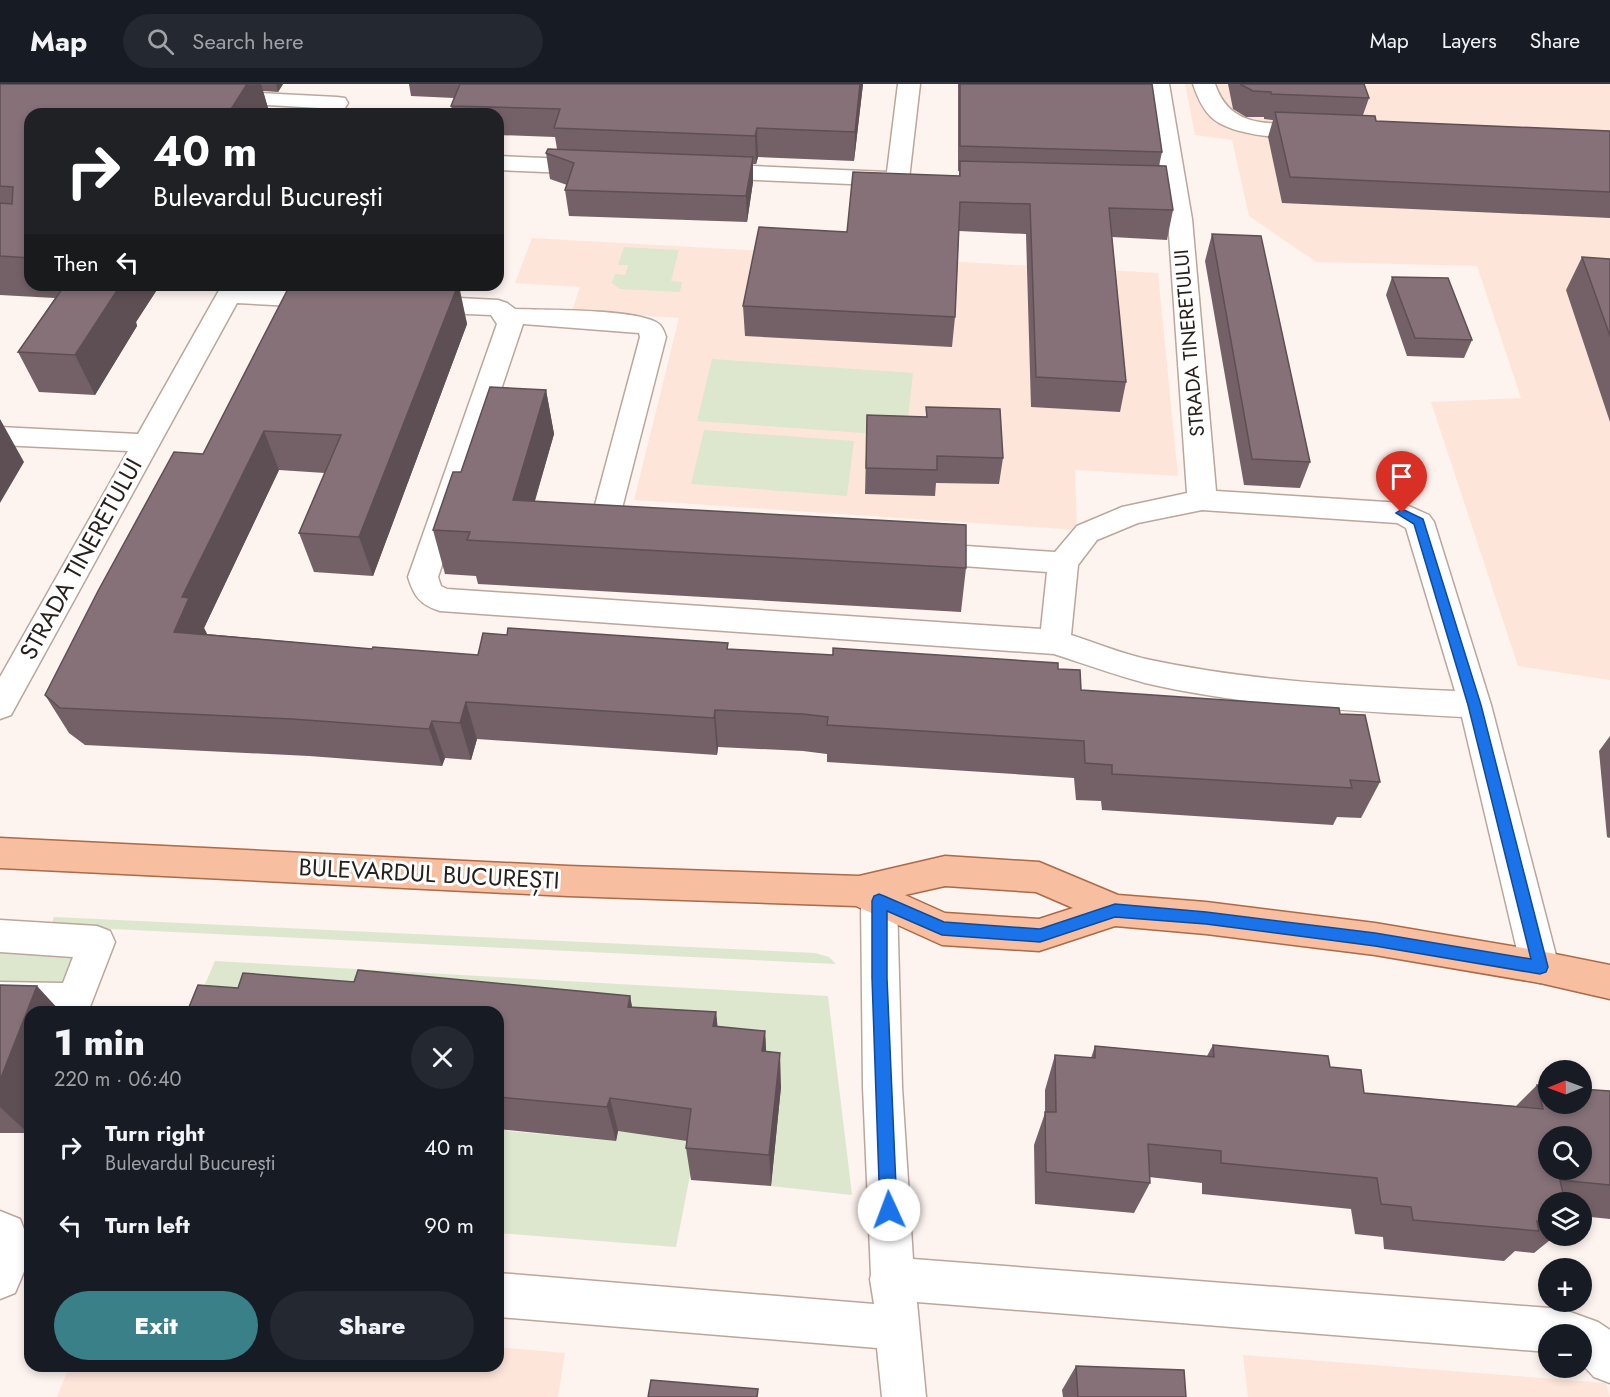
<!DOCTYPE html>
<meta charset="utf-8">
<style>
body{margin:0;font-family:Jost,sans-serif;background:#242831;color:#f1f3f6;height:100vh;display:flex;flex-direction:column;font-size:22px;white-space:nowrap}
*{box-sizing:border-box;margin:0}
p{font-size:20px;color:#9ea1a6}
.icon{flex:none;width:33px;height:33px;fill:none;stroke:currentColor;stroke-width:2;stroke-linecap:round;stroke-linejoin:round}
.map{position:relative;flex:1;overflow:hidden}
.sheet{position:absolute;left:24px;top:922px;width:480px;height:366px;display:flex;flex-direction:column;background:#171b24;border-radius:18px;box-shadow:0 3px 9px #0003}
.sheet>*{flex:none}
.guide{position:absolute;left:24px;top:24px;width:480px;height:183px;border-radius:18px;box-shadow:0 3px 9px #0003;background:#202124;color:#fff;overflow:hidden}
.needle{width:39px;rotate:269deg}
.fabs{position:absolute;left:1538px;top:976px;display:grid;gap:12px}
.fabs a{display:grid;place-items:center;width:54px;height:54px;border-radius:50%;background:#171b24;box-shadow:0 3px 9px #0003;font-size:30px}
.pin{position:absolute;display:grid;place-items:center;width:51px;height:51px;color:#fff;margin:-62px -26px;border-radius:50% 50% 50% 0;rotate:-45deg;box-shadow:0 0 6px #0007}
.pin .icon{rotate:45deg}
.me{position:absolute;width:66px;margin:-33px;rotate:358deg;stroke-linejoin:round;filter:drop-shadow(0 0 4px #0008)}
.turn{display:flex;align-items:center;gap:21px;height:126px;padding:0 30px;font-size:27px}
.turn .icon{width:78px;height:78px;stroke-width:2.5}
.turn b{display:block;font-size:42px;line-height:51px}
.then{display:flex;align-items:center;height:57px;padding:0 30px;background:#0003;gap:12px;font-size:22px}
.round{display:grid;place-items:center;flex:none;width:63px;height:63px;border-radius:32px;background:#242831}
.summary{display:flex;align-items:center;justify-content:space-between;height:102px;padding:0 30px}
h1{font-size:36px;font-weight:800;line-height:45px}
.cta{display:flex;gap:12px;margin-top:auto;padding:12px 30px}
.cta a{flex:1;height:69px;border-radius:36px;background:#398089;color:#fff;font-size:24px;font-weight:800;line-height:69px;text-align:center}
.cta a+a{background:#242831;color:#f1f3f6}
ul{padding:0;list-style:none}
li{display:flex;align-items:center;gap:18px;height:78px;padding:0 30px}
li div{flex:1}
li b{display:block;font-size:22px}
li em{font-style:normal}
header{display:flex;align-items:center;gap:36px;box-sizing:border-box;height:84px;padding:0 30px;background:#171b24;border-bottom:2px solid #363941}
header strong{font-size:28px}
nav{display:flex;gap:33px;margin-inline-start:auto;font-size:21px}
.search{width:420px;height:54px;background:#242831;display:flex;align-items:center;gap:15px;box-sizing:border-box;padding:0 21px;border-radius:33px;color:#9ea1a6;font-size:22px}
.map>svg:first-child{display:block}
.built{fill:#fee5da}
.green{fill:#dce7cd}
.lines{fill:none;stroke-linecap:round;stroke-linejoin:round}
.minor-casing{stroke:#bba69c;stroke-width:3}
.major-casing{stroke:#ab6a48;stroke-width:3}
.minor{fill:#fff;fill-rule:evenodd}
.major{fill:#f7bea0;fill-rule:evenodd}
.wall{fill:#736167}
.shaded-wall{fill:#5e4f54}
.building{fill:#867178;stroke:#5e4f54;stroke-width:1.5;fill-rule:evenodd}
.route{fill:#1a73e8;stroke:#114b97;stroke-width:1.5}
.labels{text-anchor:middle;stroke-width:6;stroke-linejoin:round;paint-order:stroke}
.far-street-label{font-size:20px;fill:#261f1b;stroke:#fff}
.street-label{font-size:24px;fill:#261f1b;stroke:#fff}
</style>
<header>
<strong>Map</strong>
<div class="search"><svg class="icon" aria-label="search" viewBox="0 0 24 24"><circle cx="10" cy="10" r="6"/><path d="M15 15l6 6"/></svg>Search here</div>
<nav><a>Map</a><a>Layers</a><a>Share</a></nav>
</header>
<div class="map">
<svg width="1610" height="1313" viewBox="0 0 1610 1313">
<rect width="100%" height="100%" fill="#fdf3ef"/>
<path class="built" d="M1185,0H1610V596L1518,582L1431,318L1521,314L1477,182L1316,178L1249,132L1232,56L1195,51Z
M532,154L1158,189L1178,392L1075,386L1077,446L634,416L679,234L572,227L580,203L515,199Z
M498,1263L565,1269L558,1313H57L69,1283L498,1282Z
M1243,1271L1606,1299L1610,1313H1248Z"/>
<path class="green" d="M624,163L679,166L671,197L682,198L680,208L620,205L612,199L615,190L625,191L628,181H618Z
M712,275L913,289L906,352L697,337Z
M704,346L854,357L847,412L691,400Z
M54,833L815,869L829,873L836,880L51,842Z
M0,852L97,858L75,916L0,915Z
M215,877L828,912L852,1111L771,1102L781,1004L498,928H193Z
M498,1034L510,1035L507,1047L616,1057L618,1047L697,1055L676,1163L498,1149Z"/>
<g class="lines">
<g class="minor-casing">
<path id="minor" d="M898,0H920L909,95L906,100L897,102L709,94L701,92L698,87L701,82L709,80L887,88Z
M1147,0H1169L1192,135L1216,407L1402,419L1429,431L1434,438L1491,621L1559,883L1553,895L1540,899L1527,895L1521,883L1462,633C1356,627 1249,623 1145,599C1115,591 1085,580 1054,570L440,527C420,521 414,512 408,493L497,240L491,231L419,228L410,225L406,220L410,215L419,212L498,216L507,219L515,225C547,226 630,225 656,238C662,241 664,247 666,253L620,432L623,436L641,443L646,450L641,457C627,461 616,455 602,450L592,432L640,253L639,249L523,240L438,493L441,502L447,505L1041,545L1047,488L921,479L911,476L906,469L911,462L921,459L1055,468L1077,442L1122,423L1187,409L1168,135ZM1202,426L1397,439L1406,444L1455,607C1351,602 1247,597 1146,575C1120,569 1096,559 1071,551L1078,481L1097,456L1138,439Z
M1193,0H1215C1231,47 1273,39 1314,39L1322,41L1325,46L1322,51C1295,57 1232,53 1211,33C1202,24 1197,12 1193,0Z
M220,7L337,13L345,14L348,19L345,24L337,25L212,18L209,13L212,8Z
M498,72L591,76L599,78L602,83L599,88L591,90L498,86Z
M222,201L329,208L338,211L342,216L338,221L329,224L237,219L11,631L0,635V593L128,367L0,361V343L138,350Z
M879,802L892,806L897,817L902,1003L913,1175L1562,1225L1598,1238L1610,1246V1299L1594,1293L1581,1279V1251H1548V1268L917,1218L926,1313H882L877,1264L498,1233V1189L874,1220L870,1195L871,1191L863,1003L861,817L866,806Z
M0,836L97,842L110,847L115,858L88,928H30V932H0V898L63,899L73,873L0,868Z
M0,1127L20,1135C35,1171 29,1175 15,1209L0,1215Z"/>
</g>
<g class="major-casing">
<path id="major" d="M0,754L568,782L859,792L945,772L1039,778L1118,811L1206,818L1375,839L1540,867L1610,881V915L1540,899L1375,871L1206,850L1115,842L1039,867L942,861L856,822L568,812L0,784ZM945,802L1036,808L1073,824L1039,835L945,829L905,811Z"/>
</g>
<use href="#minor" class="minor"/>
<use href="#major" class="major"/>
</g>
<path class="wall" d="M0,0H283L278,8L263,7L268,24L30,30V201H160L136,238L137,242L95,311L39,308L18,268L55,214L0,211Z
M409,0H863L854,77L758,73L756,80H753V98L747,138L569,132L565,106L567,101L550,95L546,69L557,65L555,53L498,51V30H453L451,22L454,14L411,12Z
M958,0H1152L1162,68L1159,82L1173,126L1167,156L1112,153L1126,298L1120,328L1031,323L1026,150L959,147L955,233L952,263L745,252L743,222L847,148L959,92V87H958Z
M1228,0H1364L1369,14L1363,31L1376,37L1610,47V134L1282,119L1268,53L1273,36L1264,35V33H1246L1233,25Z
M1212,150L1310,378L1300,404L1244,401L1205,177Z
M1582,173L1610,175V338L1566,206Z
M1392,193L1472,256L1464,274L1407,272L1386,211Z
M459,201L467,240L373,492L314,488L299,449L325,389L279,386L204,544L207,550L372,565L478,571L507,551L728,559V565L1058,585L1081,606L1340,630L1380,698L1361,734L1337,733L1333,741L1102,726L1101,717L1076,716L1074,694L827,678V670L803,667L718,663L717,671L477,655L471,676L445,674L442,682L309,672L85,661L69,649L45,611L203,370Z
M546,306L554,350L535,417L966,484L961,528L478,500L476,492L445,490L433,446L461,388Z
M926,323L1003,374L999,400L936,399L935,412L865,410L867,331L926,333Z
M1610,652V754L1607,753L1599,667Z
M354,898L630,912L632,924L716,928L717,943L765,947L766,967L781,1003L771,1102L691,1096L686,1064L687,1057L618,1047L616,1057L498,1045V928L238,904Z
M0,901L28,1049H0Z
M1213,961L1330,983L1364,1009L1516,1022L1537,1001L1610,1007V1135L1581,1132V1119H1548V1152H1555L1534,1169L1515,1167L1504,1177L1384,1165L1383,1153L1355,1150L1351,1125L1202,1110V1099L1149,1093L1150,1099L1134,1129L1035,1120L1034,1061L1045,1029V1006L1055,971L1091,974L1095,962L1207,972Z
M1076,1282L1186,1313H1063L1062,1306Z"/>
<path class="shaded-wall" d="M247,0H261L268,24L264,30H228Z
M276,0H283L278,8Z
M860,0H863L854,77L855,48Z
M757,44L758,73L756,80L755,52Z
M753,73V98L747,138L746,112Z
M116,201H160L136,238L137,242L95,311L75,271Z
M458,201L467,240L373,492L359,453Z
M546,306L554,350L522,460L513,416Z
M0,335L24,378L0,419Z
M264,347L279,386L204,544L208,552L174,548L182,513Z
M466,618L477,655L471,676L460,639Z
M715,626L718,663L717,671L714,634Z
M432,637L445,674L442,682L429,645Z
M37,902L61,928H30V1044L28,1049L0,1023V996Z
M630,912L637,948L628,923Z
M716,928L720,964L713,942Z
M765,947L767,982L762,967Z
M780,969L781,1003L771,1102L769,1071Z
M610,1014L618,1047L616,1057L607,1023Z"/>
<path class="building" d="M0,0H247L228,30H30V174L0,172V119L12,120L13,103L0,102Z
M460,0H860L855,48L757,44L755,52L554,44L560,25L451,22Z
M960,0H1152L1162,68L960,62Z
M1240,0H1364L1369,14L1271,10V8L1253,7Z
M1275,28L1375,32L1376,37L1610,47V108L1290,93Z
M548,65L753,73L746,112L565,106L574,79L546,69Z
M960,77L1166,82L1173,126L1109,124L1126,298L1036,293L1030,120L960,118L955,233L743,222L759,143L847,148L853,88L960,92Z
M1212,150L1261,152L1310,378L1252,375Z
M1582,173L1610,175V252Z
M1392,193L1448,194L1472,256L1415,254Z
M65,201H116V202H120L75,271L18,268Z
M290,201H458L359,453L299,449L341,351L264,347L182,513L189,514L174,548L372,565L373,563L478,571L483,549L507,551L508,544L728,559L727,565L833,571V564L1058,579V585L1080,586L1081,606L1339,624L1340,630L1365,631L1380,698L1350,696L1352,704L1112,690V681L1085,679L1084,657L827,641L828,633L803,630L715,626L714,634L466,618L460,639L432,637L429,645L292,635L60,624L45,611L98,507L174,368L203,370Z
M490,303L546,306L513,416L966,441V484L467,456L470,448L433,446L453,388H461Z
M926,323L1000,325L1003,374L937,372V386L866,384L867,331L927,333Z
M358,886L630,912L628,923L716,928L713,942L765,947L762,967L780,969L769,1071L686,1064L691,1025L610,1014L607,1023L498,1013V928H187L198,901L238,904L243,889L354,898Z
M0,901L37,902L0,996Z
M1213,961L1328,972L1330,983L1361,986L1364,1009L1543,1025L1537,1001L1548,1002V1020H1581V1005L1610,1007V1101L1560,1096L1565,1119H1548V1138L1537,1137L1539,1147L1413,1136L1411,1123L1381,1120L1377,1094L1221,1079V1067L1148,1060L1150,1099L1046,1088L1045,1028H1056L1055,971L1095,974V962L1214,973ZM1548,1053H1581V1086H1548Z
M1076,1282L1184,1286L1186,1313H1078Z
M651,1296L758,1305L757,1313H648Z"/>
<path class="route" d="M1402,425L1423,435L1481,621L1548,883L1546,888L1540,890L1375,862L1206,840L1115,833L1040,858L942,851L887,827V894L897,1126L895,1132L889,1134L883,1132L880,1126L872,894V817L874,812L879,810L884,812L944,838L1040,845L1115,820L1206,828L1375,849L1531,875L1468,621L1414,440L1396,429Z"/>
<g class="labels">
<g class="far-street-label">
<text transform="translate(1189 259) rotate(-95)" y="7">STRADA TINERETULUI</text>
</g>
<g class="street-label">
<text transform="translate(81 475) rotate(-61)" y="8">STRADA TINERETULUI</text>
<text transform="translate(429 790) rotate(3)" y="8">BULEVARDUL BUCUREȘTI</text>
</g>
</g>
</svg>
<div class="fabs">
<a><svg class="needle" viewBox="-14 -14 28 28"><path d="M0-13l5 13h-10z" fill="#e53935"/><path d="M0 13l5-13h-10z" fill="#9ea1a6"/></svg></a>
<a><svg class="icon" aria-label="search" viewBox="0 0 24 24"><circle cx="10" cy="10" r="6"/><path d="M15 15l6 6"/></svg></a>
<a><svg class="icon" aria-label="layers" viewBox="0 0 24 24"><path d="M12 4l9 5-9 5-9-5zM3 14l9 5 9-5"/></svg></a>
<a>+</a>
<a>−</a>
</div>
<div class="pin" style="left:1402px;top:429px;background:#d93025"><svg class="icon" aria-label="arrive" viewBox="0 0 24 24"><path d="M6 21V4h12l-3 4 3 4H6"/></svg></div>
<svg class="me" style="left:889px;top:1126px" viewBox="-20 -20 40 40"><circle r="19" fill="#fff"/><path d="M0-13L10 11 0 6-10 11z" fill="#1a73e8"/></svg>
<div class="guide">
<div class="turn"><svg class="icon" aria-label="right" viewBox="0 0 24 24"><path d="M7 20v-9h11M14 6l5 5-5 5"/></svg><div><b>40 m</b>Bulevardul București</div></div>
<div class="then">Then<svg class="icon" aria-label="left" viewBox="0 0 24 24"><path d="M17 20v-9H6M10 6l-5 5 5 5"/></svg></div>
</div>
<section class="sheet">
<div class="summary"><div><h1>1 min</h1><p>220 m · 06:40</p></div><a class="round"><svg class="icon" aria-label="close" viewBox="0 0 24 24"><path d="M6 6l12 12M18 6L6 18"/></svg></a></div>
<ul>
<li><svg class="icon" aria-label="right" viewBox="0 0 24 24"><path d="M7 20v-9h11M14 6l5 5-5 5"/></svg><div><b>Turn right</b><p>Bulevardul București</p></div><em>40 m</em></li>
<li><svg class="icon" aria-label="left" viewBox="0 0 24 24"><path d="M17 20v-9H6M10 6l-5 5 5 5"/></svg><div><b>Turn left</b></div><em>90 m</em></li>
</ul>
<div class="cta"><a>Exit</a><a>Share</a></div>
</section>
</div>
